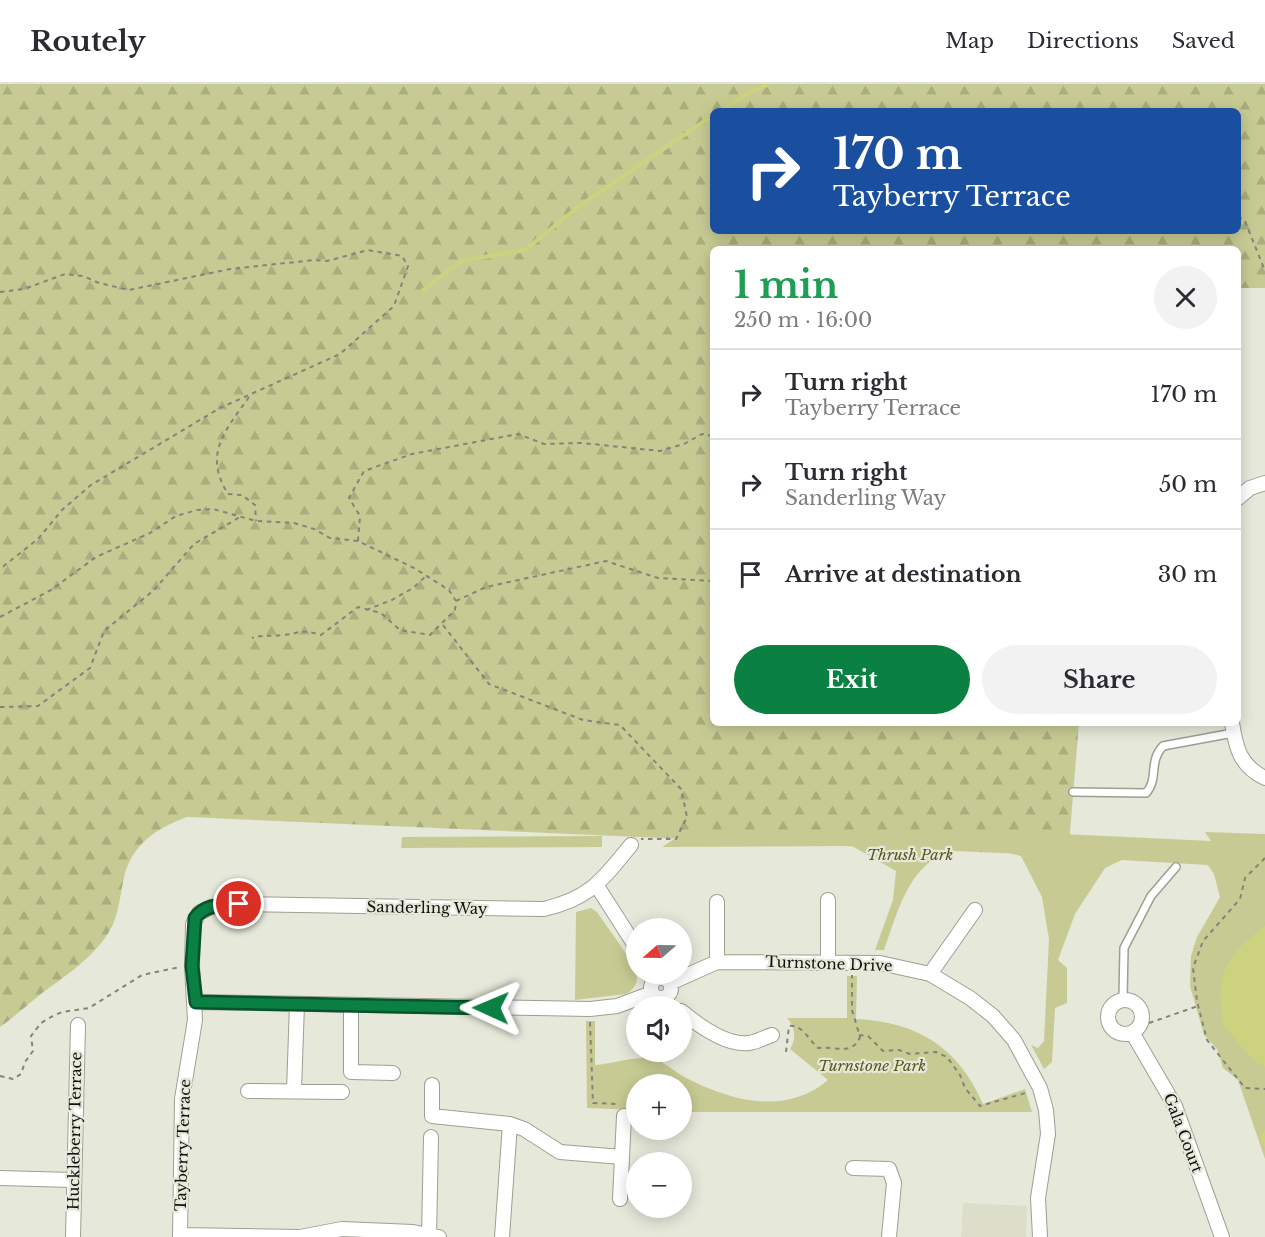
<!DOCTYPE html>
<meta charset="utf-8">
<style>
body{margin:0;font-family:"Libre Baskerville",serif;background:#f2f2f3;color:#2b2b33;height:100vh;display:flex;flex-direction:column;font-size:22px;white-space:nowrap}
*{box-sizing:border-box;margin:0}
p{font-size:20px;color:#7c7c81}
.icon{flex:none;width:33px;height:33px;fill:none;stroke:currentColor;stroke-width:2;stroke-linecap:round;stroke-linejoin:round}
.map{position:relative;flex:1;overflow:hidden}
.side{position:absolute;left:710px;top:162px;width:531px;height:480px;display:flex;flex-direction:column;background:#fff;border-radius:9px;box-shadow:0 3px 15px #0003}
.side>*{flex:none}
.guide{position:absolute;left:710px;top:24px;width:531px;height:126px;border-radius:9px;box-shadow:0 3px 15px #0003;background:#1a4fa0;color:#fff;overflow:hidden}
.needle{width:39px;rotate:250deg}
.tools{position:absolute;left:626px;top:834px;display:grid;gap:12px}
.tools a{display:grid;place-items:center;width:66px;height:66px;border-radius:50%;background:#fff;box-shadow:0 3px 15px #0003;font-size:30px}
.pin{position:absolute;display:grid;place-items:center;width:51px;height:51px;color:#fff;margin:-26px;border:3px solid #fff;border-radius:50%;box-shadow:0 2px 6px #0007}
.me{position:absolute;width:66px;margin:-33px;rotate:271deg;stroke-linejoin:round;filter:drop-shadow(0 0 4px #0008)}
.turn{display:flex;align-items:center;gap:21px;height:126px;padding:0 24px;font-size:27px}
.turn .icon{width:78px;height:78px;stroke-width:2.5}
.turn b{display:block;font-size:42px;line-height:51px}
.round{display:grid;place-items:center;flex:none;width:63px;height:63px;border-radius:32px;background:#f2f2f3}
.summary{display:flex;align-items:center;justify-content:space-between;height:102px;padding:0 24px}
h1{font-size:36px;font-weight:800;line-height:45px;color:#1e9e55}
.primary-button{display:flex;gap:12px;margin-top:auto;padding:12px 24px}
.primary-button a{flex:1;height:69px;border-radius:36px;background:#0b8043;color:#fff;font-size:24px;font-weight:800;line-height:69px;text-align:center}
.primary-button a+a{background:#f2f2f3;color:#2b2b33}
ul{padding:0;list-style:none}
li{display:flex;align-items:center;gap:18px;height:90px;padding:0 24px;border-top:2px solid #e1e1e2}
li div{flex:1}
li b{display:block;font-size:22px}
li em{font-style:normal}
header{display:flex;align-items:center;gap:36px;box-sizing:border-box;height:84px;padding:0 30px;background:#fff;border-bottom:2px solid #e1e1e2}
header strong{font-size:28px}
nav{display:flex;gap:33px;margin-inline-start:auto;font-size:21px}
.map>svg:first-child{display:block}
.built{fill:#dcdec9}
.forest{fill:url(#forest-firs);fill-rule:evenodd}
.green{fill:#c7cb93}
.water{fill:#cdd27f}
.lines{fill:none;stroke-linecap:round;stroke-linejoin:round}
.stream{stroke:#cdd27f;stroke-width:4}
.lane-casing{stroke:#9d9f92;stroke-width:10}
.street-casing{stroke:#9d9f92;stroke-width:16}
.path{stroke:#83847a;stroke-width:2;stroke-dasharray:4.5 4.5;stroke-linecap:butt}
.lane{stroke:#fff;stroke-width:7}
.street{stroke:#fff;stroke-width:14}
.route-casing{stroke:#07532c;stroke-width:15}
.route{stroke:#0b8043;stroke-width:10}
.labels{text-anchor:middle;stroke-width:4.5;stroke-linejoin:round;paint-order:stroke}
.park-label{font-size:15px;font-style:italic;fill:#56591c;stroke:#e6e8da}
.street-label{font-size:15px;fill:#11120d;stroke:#e6e8da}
</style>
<header>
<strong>Routely</strong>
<nav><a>Map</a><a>Directions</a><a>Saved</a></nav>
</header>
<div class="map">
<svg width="1265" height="1153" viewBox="0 0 1265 1153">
<defs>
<pattern id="forest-firs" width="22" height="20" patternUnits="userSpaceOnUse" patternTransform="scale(1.5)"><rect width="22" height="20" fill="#c7cb93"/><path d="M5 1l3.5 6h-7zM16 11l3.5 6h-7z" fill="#aaad7e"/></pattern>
</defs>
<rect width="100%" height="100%" fill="#e6e8da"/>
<path class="built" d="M963,1119L1027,1122L1026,1153H961Z"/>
<path class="forest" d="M0,0H1265V204H1238V165H712V639H1079L1068,772L187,733C155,745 130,761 123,798C119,818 118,837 105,854C85,881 61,894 36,914C24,924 13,934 0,943ZM712,27H1238V147H712Z"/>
<path class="green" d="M1205,748L1265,750V1075L1238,996L1223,984L1217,965L1204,951L1190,902L1191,872L1197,853L1220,813L1214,790L1208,781L1122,776L1105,784L1075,830L1058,876L1067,884V919L1055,924L1052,978L1044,985L1031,961L1038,964L1044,957L1049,855L1042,813L1021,772C1008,769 989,761 975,762C912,767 902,816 884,866H875L893,816L896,787L852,762L662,763L679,752L1063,750L1211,757Z
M602,752V763L401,764L402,753Z
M591,824L597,828C606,842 633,876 636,890C639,899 633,906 626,910L575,916L576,828Z
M847,892H857L856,935C918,938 958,963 983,1020L1025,1005L1032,1028H681V1000H636V1026L587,1024L586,937H595V981C613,980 636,971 654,975C665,978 676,989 686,994C732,1017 785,1032 828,996L790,965C797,954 795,943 787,934H847Z"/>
<path class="water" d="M1265,842V983C1247,974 1239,957 1224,943C1214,893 1225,871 1265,842Z"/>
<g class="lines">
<path class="stream" d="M721,27L752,7L770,0
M423,206L461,177L525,166L578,123L712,32
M1265,1047L1263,1055L1265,1061"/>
<g class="lane-casing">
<path id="lane" d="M1073,708L1146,709C1159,695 1148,678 1163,662L1233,649
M1123,915L1124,864L1151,812L1176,783"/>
</g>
<g class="street-casing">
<path id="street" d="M1238,414L1250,404L1265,399
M1232,639C1236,664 1240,682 1265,694
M597,802L636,863
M828,816V878
M717,818V878
M930,890L975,826
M651 904a10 10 0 1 1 20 0a10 10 0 1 1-20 0Z
M670,899L717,878L880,879L930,890L970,914L993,932L1014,956L1040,1004L1046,1026L1048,1050L1038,1114L1040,1153
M1108 933a17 17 0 1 1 34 0a17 17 0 1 1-34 0Z
M196,918L590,925L617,922L652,909
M351,921V988L393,989
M681,927C698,941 726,962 749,959C757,958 765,953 772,951
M1133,950L1175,1022L1222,1153
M432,1001V1032L510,1040L524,1045L560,1068L622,1073
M248,1007L342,1008
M294,1007L297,920
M853,1084L889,1085L894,1099L889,1153
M0,1094L73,1096
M620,1115L624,1032
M180,1151L300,1153L342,1145L413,1148L439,1153
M73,1153L78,941
M180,1153L182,1015L195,936L192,882L193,840L199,829L211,823L239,820L544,825C591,814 602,796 631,761
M429,1153L431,1053
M502,1153L510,1040"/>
</g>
<path class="path" d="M1238,132L1245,137L1265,187
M0,208L24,205L65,190L83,192L99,199L129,206L230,185L314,176L327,177L368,166L402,172L408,182L394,222L340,270L220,324L91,401L62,426L38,455L0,485
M249,313C225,347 203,370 228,410L242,411L255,421L256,437
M358,457L360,432L349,414L364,387L412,370L518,350L544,360L582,359L660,367L684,360L702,350L712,352
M456,517L486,503L606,477L658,494L712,497
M366,526L392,516L413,504L425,493
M0,533L51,506L96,473L150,449L176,432L197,426L213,425L256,437L294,439L314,445L330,454L358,457L414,484L449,506L456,517L455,526L430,551L400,546L381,529L358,523L321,551C299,544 300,550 282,551C270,553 264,550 252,554
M443,541L489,600L583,636L620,641L681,705L687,733L676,755H641
M0,623L38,622L90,584L104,547L154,506L194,460L240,433
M1265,774L1245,794L1240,815L1203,857L1193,884L1197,917L1207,956L1245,1004L1265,1005
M590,938L593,1019L617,1020
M1149,939L1198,922
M859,951L868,952L883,967L899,966L910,970L936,968L947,973L960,991L965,1004L980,1022L1029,1008
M786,968L789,942C802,940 809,956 818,964C835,962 852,972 860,953L852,926V891
M0,992L13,995L21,990L25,978L33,967L31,952L41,939L51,933L62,928L89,924L142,891L180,883"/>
<use href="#lane" class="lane"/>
<use href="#street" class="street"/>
</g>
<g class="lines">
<g class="route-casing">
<path id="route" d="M239,820C223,821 205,820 195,834L192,882L196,918L491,924"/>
</g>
<use href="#route" class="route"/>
</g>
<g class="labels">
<g class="park-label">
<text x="910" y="776">Thrush Park</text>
<text x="872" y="987">Turnstone Park</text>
</g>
<g class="street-label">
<text transform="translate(427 824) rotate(1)" y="5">Sanderling Way</text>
<text transform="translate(829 880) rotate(2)" y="5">Turnstone Drive</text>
<text transform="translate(75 1047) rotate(-89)" y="5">Huckleberry Terrace</text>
<text transform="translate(1183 1049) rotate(69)" y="5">Gala Court</text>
<text transform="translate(183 1061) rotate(-88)" y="5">Tayberry Terrace</text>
</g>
</g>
</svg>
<div class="tools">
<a><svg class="needle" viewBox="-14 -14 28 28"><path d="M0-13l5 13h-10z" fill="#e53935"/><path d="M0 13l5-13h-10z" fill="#7c7c81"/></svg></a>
<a><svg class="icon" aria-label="sound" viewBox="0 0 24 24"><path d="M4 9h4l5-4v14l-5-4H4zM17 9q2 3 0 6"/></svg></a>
<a>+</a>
<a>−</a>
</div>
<div class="pin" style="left:239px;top:820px;background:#d93025"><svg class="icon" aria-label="arrive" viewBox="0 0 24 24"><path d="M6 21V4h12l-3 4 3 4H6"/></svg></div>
<svg class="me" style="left:491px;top:924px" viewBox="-20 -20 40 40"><path d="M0-17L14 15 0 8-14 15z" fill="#0b8043" stroke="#fff" stroke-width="4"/></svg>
<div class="guide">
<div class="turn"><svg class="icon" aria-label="right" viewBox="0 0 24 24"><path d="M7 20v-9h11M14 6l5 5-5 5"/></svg><div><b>170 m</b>Tayberry Terrace</div></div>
</div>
<section class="side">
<div class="summary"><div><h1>1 min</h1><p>250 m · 16:00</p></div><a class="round"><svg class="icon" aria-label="close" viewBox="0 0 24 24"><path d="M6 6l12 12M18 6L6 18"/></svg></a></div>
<ul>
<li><svg class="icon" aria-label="right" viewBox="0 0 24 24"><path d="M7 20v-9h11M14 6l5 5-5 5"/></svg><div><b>Turn right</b><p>Tayberry Terrace</p></div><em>170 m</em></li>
<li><svg class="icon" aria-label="right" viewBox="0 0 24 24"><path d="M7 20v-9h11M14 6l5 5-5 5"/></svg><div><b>Turn right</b><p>Sanderling Way</p></div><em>50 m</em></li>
<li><svg class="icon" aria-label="arrive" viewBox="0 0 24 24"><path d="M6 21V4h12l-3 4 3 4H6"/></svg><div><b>Arrive at destination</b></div><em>30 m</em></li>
</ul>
<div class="primary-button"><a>Exit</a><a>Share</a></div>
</section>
</div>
